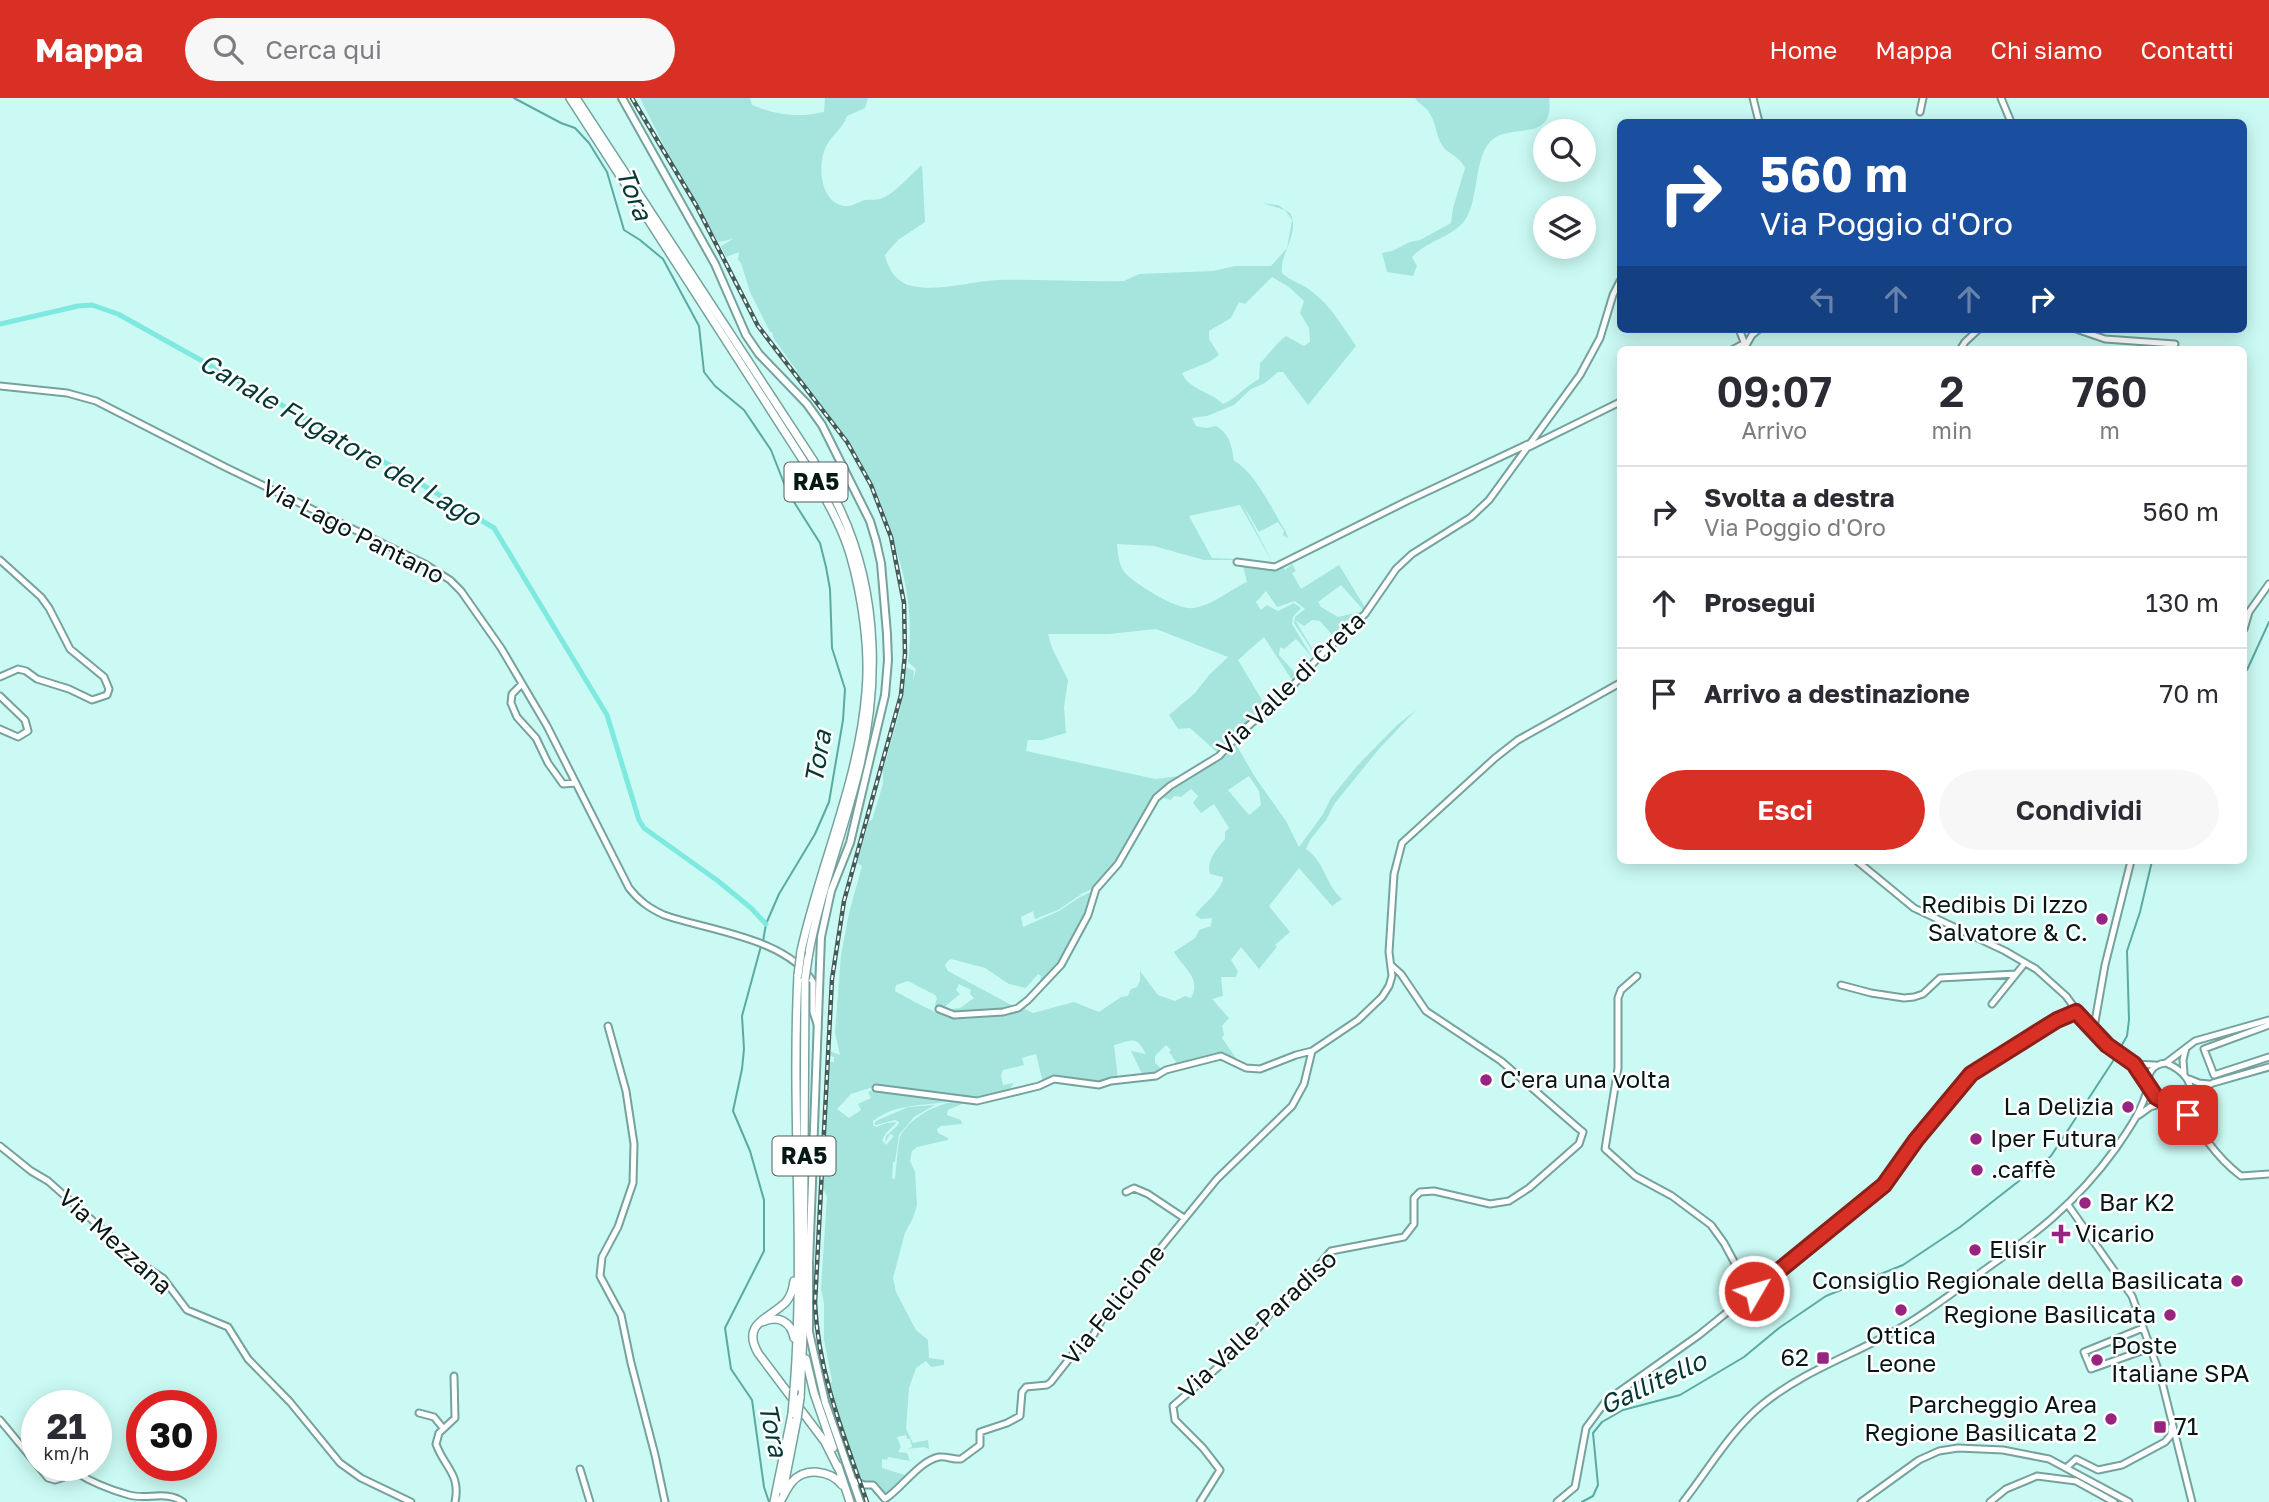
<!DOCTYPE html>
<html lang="it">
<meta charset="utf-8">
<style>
body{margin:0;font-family:"Golos Text",sans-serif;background:#f7f7f7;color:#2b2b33;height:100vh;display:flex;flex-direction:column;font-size:26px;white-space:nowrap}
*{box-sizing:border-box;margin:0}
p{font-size:23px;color:#7c7c81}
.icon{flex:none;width:38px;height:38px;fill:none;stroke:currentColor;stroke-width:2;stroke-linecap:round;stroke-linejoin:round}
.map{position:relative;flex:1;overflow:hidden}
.panel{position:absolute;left:1617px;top:248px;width:630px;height:518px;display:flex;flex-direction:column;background:#fff;border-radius:10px;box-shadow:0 4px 18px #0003}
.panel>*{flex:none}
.banner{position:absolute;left:1617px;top:21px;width:630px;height:214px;border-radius:10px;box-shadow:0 4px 18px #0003;background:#1a4fa0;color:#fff;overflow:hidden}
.fabs{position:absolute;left:1533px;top:21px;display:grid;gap:14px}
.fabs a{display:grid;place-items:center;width:63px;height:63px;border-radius:50%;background:#fff;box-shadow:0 4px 18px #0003;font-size:35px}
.speed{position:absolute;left:21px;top:1292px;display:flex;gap:14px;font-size:35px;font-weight:700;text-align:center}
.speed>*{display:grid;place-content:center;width:91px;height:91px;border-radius:50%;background:#fff;box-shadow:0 4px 18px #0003;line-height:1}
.speed small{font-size:18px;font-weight:400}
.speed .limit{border:10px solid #d22;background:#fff;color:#111}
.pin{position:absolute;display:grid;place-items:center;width:60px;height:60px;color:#fff;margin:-30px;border-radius:14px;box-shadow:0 4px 10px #0006}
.me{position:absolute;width:77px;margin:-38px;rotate:52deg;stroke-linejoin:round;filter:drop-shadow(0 0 5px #0008)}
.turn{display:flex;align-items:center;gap:24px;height:147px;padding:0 28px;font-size:32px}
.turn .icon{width:91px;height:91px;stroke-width:2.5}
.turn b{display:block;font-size:49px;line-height:60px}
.lanes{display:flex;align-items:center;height:66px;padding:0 28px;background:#0003;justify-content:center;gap:35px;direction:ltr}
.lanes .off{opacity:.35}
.eta{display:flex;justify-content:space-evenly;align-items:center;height:119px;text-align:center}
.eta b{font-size:42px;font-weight:600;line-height:49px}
.primary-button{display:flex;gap:14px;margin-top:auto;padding:14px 28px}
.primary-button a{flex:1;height:80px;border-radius:42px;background:#d93025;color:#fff;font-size:28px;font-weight:600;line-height:80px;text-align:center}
.primary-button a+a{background:#f7f7f7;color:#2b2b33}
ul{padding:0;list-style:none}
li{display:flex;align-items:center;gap:21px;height:91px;padding:0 28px;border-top:2px solid #e1e1e2}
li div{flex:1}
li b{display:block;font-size:26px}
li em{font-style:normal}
header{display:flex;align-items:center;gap:42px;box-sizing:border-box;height:98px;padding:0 35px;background:#d93025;color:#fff}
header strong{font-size:33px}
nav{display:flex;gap:38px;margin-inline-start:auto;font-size:24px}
.search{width:490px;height:63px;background:#f7f7f7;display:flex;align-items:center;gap:18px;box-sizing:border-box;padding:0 24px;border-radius:38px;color:#7c7c81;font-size:26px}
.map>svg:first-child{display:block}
.green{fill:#a5e5dd;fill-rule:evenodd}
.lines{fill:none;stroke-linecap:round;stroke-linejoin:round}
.stream{stroke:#5aaaa2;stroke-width:2}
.canal{stroke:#7ee9de;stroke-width:5}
.minor-casing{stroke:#75a29c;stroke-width:9}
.major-casing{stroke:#75a29c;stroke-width:10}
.highway-casing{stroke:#75a29c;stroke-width:10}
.minor{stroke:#fff;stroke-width:5}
.major{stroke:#fff;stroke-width:6}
.highway{stroke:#fff;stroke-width:7}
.rail-casing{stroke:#415c59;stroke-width:4.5}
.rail{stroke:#fff;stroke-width:2;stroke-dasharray:5;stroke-linecap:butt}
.highway-bridge-casing{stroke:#75a29c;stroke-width:10;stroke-linecap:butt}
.highway-bridge{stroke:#fff;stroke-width:7}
.route-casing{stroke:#8d1f18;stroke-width:18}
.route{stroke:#d93025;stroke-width:12}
.poi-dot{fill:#972481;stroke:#fff;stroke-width:2.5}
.labels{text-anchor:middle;stroke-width:5;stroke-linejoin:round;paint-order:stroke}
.shield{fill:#fff;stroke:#515d5c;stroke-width:2}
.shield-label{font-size:23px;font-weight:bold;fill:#061816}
.street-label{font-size:24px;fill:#061816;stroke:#fff}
.poi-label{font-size:24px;fill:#061816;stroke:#fff;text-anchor:start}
.water-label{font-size:26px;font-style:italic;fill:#033834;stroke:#fff}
</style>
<header>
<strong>Mappa</strong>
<div class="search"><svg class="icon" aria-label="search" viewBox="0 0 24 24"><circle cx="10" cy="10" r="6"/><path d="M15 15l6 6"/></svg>Cerca qui</div>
<nav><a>Home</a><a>Mappa</a><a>Chi siamo</a><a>Contatti</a></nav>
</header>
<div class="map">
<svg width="2269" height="1404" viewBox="0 0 2269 1404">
<rect width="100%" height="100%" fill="#cbfaf4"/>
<path class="green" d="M640,0H750L752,7C776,17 799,20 824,14L825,0H868L865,10L847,18C842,33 828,39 824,54C818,71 821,104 844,108C851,109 858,104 865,102C872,101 878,103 885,99C899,91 910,77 922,67L925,124L898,142L885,157C888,171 897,185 912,188C937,194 972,183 999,182C1040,181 1082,184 1124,183L1139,176L1213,173L1235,168H1271L1287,150L1292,122L1285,112L1262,105L1278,107L1290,115C1301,135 1279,156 1282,175C1290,183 1301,185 1310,192C1331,207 1342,228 1356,248L1308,307L1283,274H1278L1265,285L1251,291L1234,307L1207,318L1192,320L1196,328L1207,330L1216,328C1230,336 1232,349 1234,363C1254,372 1274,415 1286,434L1288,440L1283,437L1284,433L1278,424L1259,434L1241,404L1275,469L1240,407L1189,418L1212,460L1237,461L1260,465L1237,462H1204L1154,448L1117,446C1118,456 1119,470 1127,477C1139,488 1178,513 1194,510C1215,506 1229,492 1247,484L1243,468H1241L1242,465L1274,471L1285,467L1283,468L1285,472L1292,466L1296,473L1292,475L1301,491L1339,467L1366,511L1364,513L1341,487L1318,504L1321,509L1338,519L1359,514L1360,516L1335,540L1320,523L1312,522L1304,528L1295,522L1316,557L1332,545L1317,560L1294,525L1295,519L1305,511L1295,503L1277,509L1266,493L1256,504L1261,512L1267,507L1278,513L1294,505L1301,510L1293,519L1292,526L1312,559L1296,541L1284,551L1280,549L1279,557L1295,575L1292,582L1264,539L1238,562L1262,602L1263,609L1268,610L1219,656L1190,630L1178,631L1169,617L1195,595L1209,577L1228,559L1156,531L1109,536H1048L1052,550L1068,582L1064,609L1066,635L1042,642H1028L1026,653L1146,679L1156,681L1185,677L1163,694L1119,762L1099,788L1083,795L1058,812L1035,821L1033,813L1021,819L1023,829L1059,813L1080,799L1093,793L1096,795L1060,866L1047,880L1040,884L1041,878L1038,876L1026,890L1009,886L985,870L951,861L948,863L945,867L948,873L1015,909V911L946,915L951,911L960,910L974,900L970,896L971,892L959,886L956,892L960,896L941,912L935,907L937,900L935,897L908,883L896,887L895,893C907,900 933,914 946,918C963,923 1008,919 1023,910L1033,915L1074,904L1099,914L1121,899L1128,898L1131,891L1137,889L1140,883V873L1158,897L1175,903L1185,898L1191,900C1202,880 1183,870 1174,854L1195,840L1199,832L1211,828L1212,820L1201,821L1195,817C1204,805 1217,797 1223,782V779L1210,776C1206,762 1217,751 1225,741V734L1229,730L1214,706L1201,715L1193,705L1198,698L1191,691L1181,699L1174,698L1171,702L1164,700V695L1220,659L1234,643L1255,679L1286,723L1299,749L1323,716L1331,700L1357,668L1397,627L1416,612L1379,651L1335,705L1326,722L1310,742L1306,751C1325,764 1325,786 1342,801L1332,808L1299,770L1269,808L1290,834L1275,847L1277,849L1259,871L1241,849L1231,862L1238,873L1236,879H1221L1223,898L1212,901L1229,920L1222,928L1224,937L1222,940L1238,963L1224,959L1168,972L1176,964L1169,954L1171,952L1166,947L1155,958V965L1164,973L1142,976L1131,953L1146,956C1136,937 1133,942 1114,947L1118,981L1102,985L1066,981L1043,985L1036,956L1022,960L1024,967L1003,972L1001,977L1003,987L1014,985L1007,995L983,1000L968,999L873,989L851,996L837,1011L849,1020L861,1012L858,1006L871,1000L868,994L873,992L957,1002C928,1009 899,1003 873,1023V1027L876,1029L887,1025L897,1024L886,1035L882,1042L886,1047L894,1038L890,1036L885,1045L886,1038L898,1027L899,1024L895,1022L876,1027L874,1026L876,1023L908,1009L935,1007L914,1019L899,1037L895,1064H893L892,1080L895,1081C896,1073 898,1046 900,1039C910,1017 947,1000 969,1003L948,1012L947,1017L961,1022L962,1026L941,1028L937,1031L938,1035L948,1040V1042L917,1049L912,1053L910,1063L915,1074L917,1107L913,1120L905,1135L893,1180L896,1194L916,1232L928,1242L929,1260L944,1262V1267L931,1269L926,1263L916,1270L909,1290L906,1331L913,1345L928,1342L929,1351L924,1349L907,1351L912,1349L910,1341H907L906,1337L897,1339L901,1349L898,1354L907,1355L910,1363L888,1359L887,1362L882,1361V1370L908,1378L885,1401L877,1389L862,1385L828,1288L832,1283L824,1242V1205L821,1191L827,1099L823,1090L826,1049L823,1048L828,964H834V959L829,957V953L840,957L835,935L841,857L849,815L862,768L857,765L869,723L872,722L883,686V672L900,612L906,569L914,573L913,583L916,571L908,564C913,525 908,485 895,449C888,431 884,411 876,393C855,349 824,312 794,275L797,273L774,241L772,234H770L750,194L741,165L738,162L739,154L726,159L721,148L733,141L718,144L669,58ZM1272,179L1289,189L1304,203L1300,215L1309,230L1310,244L1304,248L1286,238C1275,246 1270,256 1260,265L1259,281C1245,288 1236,301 1223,306C1210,293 1189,292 1182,275L1209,264L1219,257L1209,241V233L1231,220L1239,204L1245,206ZM1249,678L1259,693L1261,707L1249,717L1228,692Z
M1415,0H1549C1555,44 1513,26 1493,41C1473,57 1480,100 1465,122C1453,139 1426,143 1412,159L1417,168L1413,178L1387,174L1382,155L1392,153L1410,144L1420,142L1451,125L1453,110L1465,70C1458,56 1448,57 1442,47C1436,38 1436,25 1430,16C1426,8 1419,7 1415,0Z"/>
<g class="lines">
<path class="stream" d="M514,0L561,25L575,30L589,45L607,74L624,132L640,142L663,161L699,228L704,274L715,288L744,312L771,352L787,393L820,445L826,469L830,491L832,550L845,591L843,622L829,704L815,736L779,796L766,826L763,843
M2247,572L2269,524
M2244,582V581
M761,848L742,918L744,951L742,971L733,1013L750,1053L764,1102V1153L725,1230L731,1271L752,1302L764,1389L769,1404
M2119,952L2127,938L2129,922L2127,853L2140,814L2152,763
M1582,1404L1593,1398L1598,1387L1593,1335L1602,1324L1623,1312L1680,1297L1744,1259L1779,1230L1826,1198L1903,1167L1960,1129L2051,1058L2117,957"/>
<path class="canal" d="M0,226L78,208L92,207L118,216L393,369L494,430L607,617L639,722L644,730L718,783L751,810L766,826"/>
<g class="minor-casing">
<path id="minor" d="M1753,0L1759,24
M2001,0L2011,24
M1920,14L1923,0
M1739,231L1746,249
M2076,231L2105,241L2175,246
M1745,249L1752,237L1759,231
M1732,252L1745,245
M1960,252L1965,244L1979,231
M0,288L67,295L96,303L225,369L425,466L450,482L461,493L501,550L547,628L629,790C639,803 649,810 664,817C710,833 787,840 813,884V914L818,929
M1529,349L1620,304
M0,462L41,499L49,510L70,551L104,579L109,591L107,597L92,602L69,591L37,581L26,573L18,571L0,579
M1237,464L1275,469L1407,403L1528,346
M2244,531L2249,514L2269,486
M522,586L512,596L511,605L517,619L536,640L548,665L563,686L576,685
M0,598L25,622L28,633L18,639L0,631
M1857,763L1914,810L2005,853L2036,871L2066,898L2093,935L2134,966L2147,985
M1637,878L1621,892L1618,900V970L1605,1051L1635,1078L1672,1098L1711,1127L1724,1145L1751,1195
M1841,887L1871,895L1904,900L1914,899L1923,896L1940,880L2016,876
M1992,906L2025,865
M939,911L954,917L1003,914L1018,910L1028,902L1061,867L1088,817L1096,791L1118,766L1156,700L1170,688L1219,658L1239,636L1285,596L1318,560L1365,516L1396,471L1412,456L1471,419L1489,402L1580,277L1600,240L1613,197L1620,183
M2269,927L2204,951L2214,977L2269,959
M608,928L626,993L634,1046L633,1085L618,1129L602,1159L600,1178L621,1217L631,1265L655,1357L665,1404
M2093,935L2105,867L2131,763
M2166,965C2203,980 2195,1016 2164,1005L2148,989C2146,977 2152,966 2166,965Z
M2166,965L2195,943L2269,922
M2134,966L2155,967
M2184,975L2183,962L2186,950
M2189,981L2199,985L2209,986
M876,990L977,1003L1039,988L1054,981L1099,987L1111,983L1156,978L1166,972L1221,958L1246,970L1260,971L1296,957L1312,953
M2190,996L2213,985L2269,969
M2188,1001C2189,1026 2221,1063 2241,1078L2269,1076
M2171,1008L2190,1019
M2139,1017L2150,1009L2164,1005
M0,1048L31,1073L48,1083L144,1168L163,1180L187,1212L228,1229L248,1261L290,1304L340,1365L361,1380L411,1404
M1126,1094L1134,1090L1148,1096L1184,1120
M2068,1107L2132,1198L2161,1280L2192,1404
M2143,1230L2084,1254L2091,1271L2150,1250
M454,1278L455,1320L439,1335L436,1346C444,1369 461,1376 455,1404
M419,1315L434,1319L443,1330
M0,1322L48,1380L55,1382L77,1375C93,1385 111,1392 129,1397C147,1402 167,1392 183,1404
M2066,1370L2076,1361L2098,1372L2122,1367L2165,1344L2171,1337V1329
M580,1371L590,1404
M852,1382L864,1387H873L885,1401C902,1390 919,1363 939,1359C947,1358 953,1362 961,1361L980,1347V1334L1007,1325L1020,1318L1022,1294L1026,1289L1047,1287L1051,1284L1073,1256L1089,1245L1101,1223L1217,1081L1292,1008L1304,986L1312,953L1358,922L1382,899L1389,888L1392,878L1389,854L1394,776L1402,745L1495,660L1518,642L1620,585
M1200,1404L1220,1372L1203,1350L1175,1322L1173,1308L1247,1244L1272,1213L1293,1197L1331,1153L1404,1139L1414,1126V1100L1420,1094L1434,1093L1490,1106L1509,1103L1529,1090L1579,1046L1583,1034L1578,1030L1501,963L1426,913L1401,876L1391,867
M1557,1404L1575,1389L1586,1330L1606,1303L1699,1237L1870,1099L1892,1077L1916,1042L1971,976L2058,922L2076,914
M1683,1404C1709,1371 1730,1333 1763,1306C1805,1272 1856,1256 1902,1229C1928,1214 1952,1195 1976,1178C2033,1138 2075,1107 2116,1050C2129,1031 2142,1013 2148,989
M1861,1404L1919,1362L1939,1353L1958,1350L2003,1352L2049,1361L2129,1404
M1990,1404L2006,1391L2037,1378L2076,1383L2114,1404"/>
</g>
<g class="major-casing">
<path id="major" d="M622,0L715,166L746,237L759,256L807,306L822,327L870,423L876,443L881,465L887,536L888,562L885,597L850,745L831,793L821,839L809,1166V1234L825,1304L860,1404"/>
</g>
<g class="highway-casing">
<path id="highway" d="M570,0L808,370C824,398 841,426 850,456C862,497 870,551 866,594C859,683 820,767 801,853
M576,0L813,362C822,378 831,393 839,409C881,497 880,598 854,690C839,747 818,802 808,860
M794,1183C793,1191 791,1198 786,1204C769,1221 741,1225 758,1255L825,1344L838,1370
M762,1224C778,1217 791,1223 794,1240
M806,1261L814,1295L833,1350
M794,1292C805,1154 791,1015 798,877
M800,1300L803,1236L805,881
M838,1368L850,1404
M783,1393L797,1321
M774,1404L792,1316
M780,1404C784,1397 787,1390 792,1384C805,1369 830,1372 842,1387"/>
</g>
<use href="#minor" class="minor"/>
<use href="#major" class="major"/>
<use href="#highway" class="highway"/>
<g class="rail-casing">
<path id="rail" d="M632,0L696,107L758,228L847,344L871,387L891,439L904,505L905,556L901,597L844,803L832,881L815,1205C818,1275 844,1338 867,1404"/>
</g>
<use href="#rail" class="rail"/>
<g class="highway-bridge-casing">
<path id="highway-bridge" d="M798,877L801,853
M805,881L808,860
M792,1316L794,1292
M797,1321L800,1300"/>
</g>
<use href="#highway-bridge" class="highway-bridge"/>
</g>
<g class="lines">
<g class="route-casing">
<path id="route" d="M1754,1193L1884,1087L1916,1042L1971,976L2057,922L2076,914L2107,947L2134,966L2156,999L2188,1017"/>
</g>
<use href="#route" class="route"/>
</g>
<g class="poi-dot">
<circle cx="2102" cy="821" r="7"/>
<circle cx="1486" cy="982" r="7"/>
<circle cx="2128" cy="1009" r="7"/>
<circle cx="1976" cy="1041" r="7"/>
<circle cx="1977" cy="1072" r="7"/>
<circle cx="2085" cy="1105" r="7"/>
<path d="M2057.5 1125.5h7v7h7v7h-7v7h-7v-7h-7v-7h7z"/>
<circle cx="1975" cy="1152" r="7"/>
<circle cx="2237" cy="1183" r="7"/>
<circle cx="1901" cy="1212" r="7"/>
<circle cx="2170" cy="1217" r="7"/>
<rect x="1816" y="1253" width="14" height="14" rx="3.5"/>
<circle cx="2097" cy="1262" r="7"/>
<circle cx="2111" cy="1321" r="7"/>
<rect x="2153" y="1322" width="14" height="14" rx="3.5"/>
</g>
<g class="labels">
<g class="shield">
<rect x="784.5" y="364.5" width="63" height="39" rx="5"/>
<rect x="772.5" y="1038.5" width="63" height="39" rx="5"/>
</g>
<g class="shield-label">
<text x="816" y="392">RA5</text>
<text x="804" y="1066">RA5</text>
</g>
<g class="street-label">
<text transform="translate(353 434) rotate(27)" y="8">Via Lago Pantano</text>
<text transform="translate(1291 586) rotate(-44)" y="8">Via Valle di Creta</text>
<text transform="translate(115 1144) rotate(42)" y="8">Via Mezzana</text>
<text transform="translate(1114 1207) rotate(-51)" y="8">Via Felicione</text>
<text transform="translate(1258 1227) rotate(-43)" y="8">Via Valle Paradiso</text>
</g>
<g class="poi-label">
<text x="2088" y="815" text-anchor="end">Redibis Di Izzo<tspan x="2088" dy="28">Salvatore &amp; C.</tspan></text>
<text x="1500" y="990">C'era una volta</text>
<text x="2114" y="1017" text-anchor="end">La Delizia</text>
<text x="1990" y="1049">Iper Futura</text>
<text x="1991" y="1080">.caffè</text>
<text x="2099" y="1113">Bar K2</text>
<text x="2075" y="1144">Vicario</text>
<text x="1989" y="1160">Elisir</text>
<text x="2223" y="1191" text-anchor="end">Consiglio Regionale della Basilicata</text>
<text x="2156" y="1225" text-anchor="end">Regione Basilicata</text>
<text x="1901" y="1246" text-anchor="middle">Ottica<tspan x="1901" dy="28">Leone</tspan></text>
<text x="2111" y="1256">Poste<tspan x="2111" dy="28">Italiane SPA</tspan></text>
<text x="1809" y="1268" text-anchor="end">62</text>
<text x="2097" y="1315" text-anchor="end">Parcheggio Area<tspan x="2097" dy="28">Regione Basilicata 2</tspan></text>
<text x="2174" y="1337">71</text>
</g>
<g class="water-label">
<text transform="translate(634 96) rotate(68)" y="9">Tora</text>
<text transform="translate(340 342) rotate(30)" y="9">Canale Fugatore del Lago</text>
<text transform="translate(818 659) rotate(-80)" y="9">Tora</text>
<text transform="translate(1653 1285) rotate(-25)" y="9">Gallitello</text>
<text transform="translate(773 1332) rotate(78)" y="9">Tora</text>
</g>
</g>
</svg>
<div class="fabs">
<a><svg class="icon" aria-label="search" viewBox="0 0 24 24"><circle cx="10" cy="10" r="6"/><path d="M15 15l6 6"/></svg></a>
<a><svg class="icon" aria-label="layers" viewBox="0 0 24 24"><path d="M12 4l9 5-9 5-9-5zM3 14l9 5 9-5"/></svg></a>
</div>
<div class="speed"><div>21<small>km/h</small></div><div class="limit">30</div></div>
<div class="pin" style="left:2188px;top:1017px;background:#d93025"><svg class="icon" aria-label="arrive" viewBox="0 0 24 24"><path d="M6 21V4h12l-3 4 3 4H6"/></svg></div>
<svg class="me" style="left:1754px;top:1193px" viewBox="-20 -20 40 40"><circle r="17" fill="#d93025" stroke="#fff" stroke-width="3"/><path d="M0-11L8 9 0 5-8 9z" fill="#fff"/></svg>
<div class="banner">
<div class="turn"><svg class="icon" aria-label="right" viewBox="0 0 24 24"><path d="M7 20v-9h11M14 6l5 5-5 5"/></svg><div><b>560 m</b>Via Poggio d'Oro</div></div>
<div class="lanes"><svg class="icon off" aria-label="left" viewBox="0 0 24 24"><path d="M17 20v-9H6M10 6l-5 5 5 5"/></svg><svg class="icon off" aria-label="ahead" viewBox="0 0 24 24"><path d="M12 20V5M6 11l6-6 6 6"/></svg><svg class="icon off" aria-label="ahead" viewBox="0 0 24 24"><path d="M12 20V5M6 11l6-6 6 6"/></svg><svg class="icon" aria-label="right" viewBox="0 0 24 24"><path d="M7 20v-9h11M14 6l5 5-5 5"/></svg></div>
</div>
<section class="panel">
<div class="eta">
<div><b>09:07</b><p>Arrivo</p></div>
<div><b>2</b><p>min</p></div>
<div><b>760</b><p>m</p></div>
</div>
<ul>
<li><svg class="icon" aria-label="right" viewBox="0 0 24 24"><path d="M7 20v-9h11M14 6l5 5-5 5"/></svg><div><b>Svolta a destra</b><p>Via Poggio d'Oro</p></div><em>560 m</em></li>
<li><svg class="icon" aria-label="ahead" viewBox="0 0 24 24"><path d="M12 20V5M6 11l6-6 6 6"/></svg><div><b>Prosegui</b></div><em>130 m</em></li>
<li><svg class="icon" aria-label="arrive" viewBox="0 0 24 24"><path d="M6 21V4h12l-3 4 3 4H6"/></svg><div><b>Arrivo a destinazione</b></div><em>70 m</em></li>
</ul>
<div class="primary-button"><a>Esci</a><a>Condividi</a></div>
</section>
</div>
